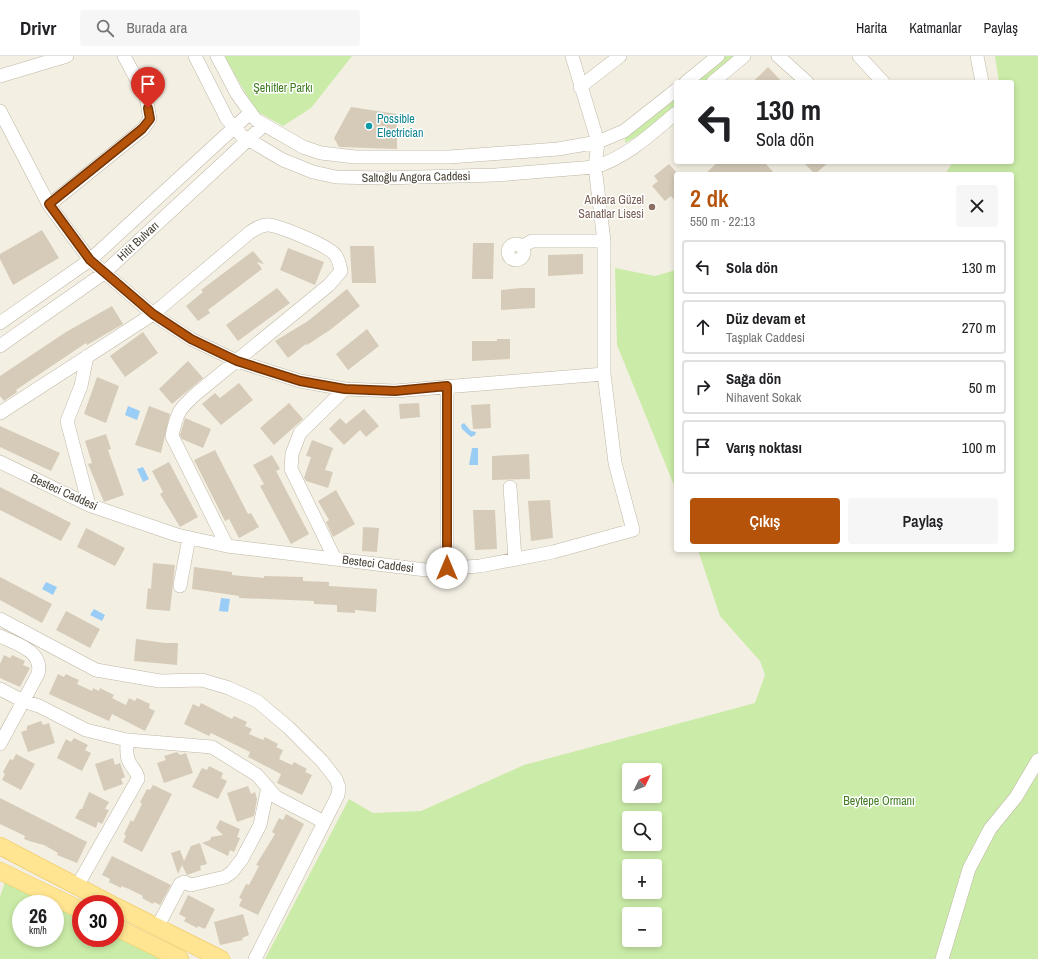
<!DOCTYPE html>
<html lang="tr">
<meta charset="utf-8">
<style>
body{margin:0;font-family:"Archivo Narrow",sans-serif;background:#f6f6f6;color:#202124;height:100vh;display:flex;flex-direction:column;font-size:15px;white-space:nowrap}
*{box-sizing:border-box;margin:0}
p{font-size:13px;color:#757577}
.icon{flex:none;width:22px;height:22px;fill:none;stroke:currentColor;stroke-width:2;stroke-linecap:round;stroke-linejoin:round}
.map{position:relative;flex:1;overflow:hidden}
.side{position:absolute;left:674px;top:116px;width:340px;height:380px;display:flex;flex-direction:column;background:#fff;border-radius:4px;box-shadow:0 2px 6px #0003}
.side>*{flex:none}
.hud{position:absolute;left:674px;top:24px;width:340px;height:84px;border-radius:4px;box-shadow:0 2px 6px #0003;background:#fff;color:#202124;overflow:hidden}
.needle{width:26px;rotate:47deg}
.controls{position:absolute;left:622px;top:707px;display:grid;gap:8px}
.controls a{display:grid;place-items:center;width:40px;height:40px;border-radius:4px;background:#fff;box-shadow:0 2px 6px #0003;font-size:20px}
.speed{position:absolute;left:12px;top:839px;display:flex;gap:8px;font-size:20px;font-weight:700;text-align:center}
.speed>*{display:grid;place-content:center;width:52px;height:52px;border-radius:50%;background:#fff;box-shadow:0 2px 6px #0003;line-height:1}
.speed small{font-size:10px;font-weight:400}
.speed .limit{border:6px solid #d22;background:#fff;color:#111}
.pin{position:absolute;display:grid;place-items:center;width:34px;height:34px;color:#fff;margin:-41px -17px;border-radius:50% 50% 50% 0;rotate:-45deg;box-shadow:0 0 4px #0007}
.pin .icon{rotate:45deg}
.me{position:absolute;width:44px;margin:-22px;rotate:0deg;stroke-linejoin:round;filter:drop-shadow(0 0 3px #0008)}
.turn{display:flex;align-items:center;gap:14px;height:84px;padding:0 16px;font-size:18px}
.turn .icon{width:52px;height:52px;stroke-width:2.5}
.turn b{display:block;font-size:28px;line-height:34px}
.round{display:grid;place-items:center;flex:none;width:42px;height:42px;border-radius:4px;background:#f6f6f6}
.headline{display:flex;align-items:center;justify-content:space-between;height:68px;padding:0 16px}
h1{font-size:24px;font-weight:600;line-height:30px;color:#b45309}
.cta{display:flex;gap:8px;margin-top:auto;padding:8px 16px}
.cta a{flex:1;height:46px;border-radius:4px;background:#b45309;color:#fff;font-size:16px;font-weight:600;line-height:46px;text-align:center}
.cta a+a{background:#f6f6f6;color:#202124}
ul{padding:0;list-style:none}
li{display:flex;align-items:center;gap:12px;height:54px;margin:0 8px 6px;padding:0 8px;border:2px solid #e0e0e0;border-radius:4px}
li div{flex:1}
li b{display:block;font-size:15px}
li em{font-style:normal}
header{display:flex;align-items:center;gap:24px;box-sizing:border-box;height:56px;padding:0 20px;background:#fff;border-bottom:1px solid #e0e0e0}
header strong{font-size:19px}
nav{display:flex;gap:22px;margin-inline-start:auto;font-size:14px}
.search{width:280px;height:36px;background:#f6f6f6;display:flex;align-items:center;gap:10px;box-sizing:border-box;padding:0 14px;border-radius:4px;color:#757577;font-size:15px}
.map>svg:first-child{display:block}
.green{fill:#cbeca8;fill-rule:evenodd}
.water{fill:#9acdf6}
.building{fill:#d6cbb8}
.lines{fill:none;stroke-linecap:round;stroke-linejoin:round}
.minor-casing{stroke:#c0b7a5;stroke-width:14}
.major-casing{stroke:#eec657;stroke-width:18}
.minor{stroke:#fff;stroke-width:13}
.major{stroke:#ffe491;stroke-width:17}
.route-casing{stroke:#753606;stroke-width:10}
.route{stroke:#b45309;stroke-width:7}
.culture-dot{fill:#0f9aa8;stroke:#fff;stroke-width:1.5}
.education-dot{fill:#8d6e63;stroke:#fff;stroke-width:1.5}
.labels{text-anchor:middle;stroke-width:3;stroke-linejoin:round;paint-order:stroke}
.park-label{font-size:12px;fill:#417c22;stroke:#fff}
.culture-label{font-size:12px;fill:#0d838f;stroke:#fff;text-anchor:start}
.street-label{font-size:12px;fill:#463f33;stroke:#fff}
.education-label{font-size:12px;fill:#785e54;stroke:#fff;text-anchor:end}
</style>
<header>
<strong>Drivr</strong>
<div class="search"><svg class="icon" aria-label="search" viewBox="0 0 24 24"><circle cx="10" cy="10" r="6"/><path d="M15 15l6 6"/></svg>Burada ara</div>
<nav><a>Harita</a><a>Katmanlar</a><a>Paylaş</a></nav>
</header>
<div class="map">
<svg width="1038" height="903" viewBox="0 0 1038 903">
<rect width="100%" height="100%" fill="#f3efe3"/>
<path class="green" d="M224,0H352L311,52L283,70L256,55Z
M725,0H737L706,26H694Z
M995,0H1038V903H265L349,743L373,757L421,755L524,709L755,647L765,619L760,605L720,560L698,494H1012V118H945L953,106H1012V26H999ZM629,714H655V740H629ZM629,762H655V788H629ZM629,810H655V836H629ZM629,858H655V884H629Z
M676,41V51L648,74L625,87V82Z
M615,212L655,220L676,214V434L617,289Z
M6,823L81,860V882H115V876L169,903H0V841ZM21,848H55V882H21Z"/>
<path class="water" d="M128,350L140,355L137,364L125,359Z
M464,367L471,375L476,376L475,379L471,381L462,373L461,369Z
M472,392H478V409H469Z
M143,411L149,423L143,426L137,413Z
M46,526L57,531L53,539L42,533Z
M221,542L230,543L228,556L219,555Z
M94,553L105,559L102,565L90,559Z"/>
<path class="building" d="M768,11L782,26H752L759,20Z
M351,51L397,58V93L339,91L334,82Z
M718,106H764L775,118H705Z
M803,106H829L815,118Z
M669,108L676,116V146L671,140L665,145L652,130L658,125L654,120Z
M42,174L59,202L13,229L0,203V198Z
M473,187H494L493,223H472Z
M350,190H374L376,227H352Z
M288,192L324,206L315,229L280,214Z
M253,195L264,208L257,206L262,213L208,254L210,257L198,265L186,250L203,236L201,234Z
M583,198V218L548,220V199Z
M277,232L290,247L238,285L226,269Z
M522,232H535V252L501,254V234Z
M347,233L360,250L330,274L307,289L306,288L288,302L275,285L308,265Z
M112,250L123,268L87,289L86,287L16,334L17,336L4,345L0,340V320L66,276Z
M367,273L379,290L348,314L336,298Z
M143,276L158,297L125,321L110,300Z
M497,283H510V303L472,305V285H497Z
M188,305L203,322L172,348L159,333Z
M97,321L119,330L106,367L84,358Z
M239,327L253,344L221,369L202,348L215,337L220,342Z
M289,347L303,363L274,389L260,372Z
M419,347L420,361L400,363L399,348Z
M490,348L491,372L473,373L471,349Z
M149,350L170,358L161,397L135,389Z
M364,353L379,370L366,381L360,374L344,389L329,373L340,362L346,368Z
M185,362L211,373L203,392L182,383L180,379Z
M0,370L60,397L51,415L0,391Z
M106,378L111,393L108,394L124,439L104,446L88,408L92,407L85,385Z
M312,384L333,392L325,414L333,416L328,432L306,425L304,422L311,401L306,400Z
M215,394L248,458L251,457L259,471L239,482L229,463L225,465L194,404Z
M529,398L530,423L492,424V400Z
M272,399L280,413L276,415L309,478L291,488L260,430L264,428L253,409Z
M169,406L198,461L180,471L160,438L163,436L152,415Z
M0,431L71,467L61,485L0,454Z
M336,434L355,468L333,481L326,466L329,464L318,445Z
M550,444L553,482L531,485L528,445Z
M473,454H495L497,493L475,494Z
M363,471L379,472L377,496L362,495Z
M86,472L125,492L115,510L77,491Z
M153,507L175,509L170,555L146,553L148,532L151,533Z
M194,511L232,516V519L264,522V520L303,521V525L329,526V530L377,533L376,556L355,554V557L337,556V549L314,548V545L239,542V540L192,533Z
M0,521L52,548L42,567L0,544Z
M66,555L100,573L90,592L56,574Z
M136,583L165,587H178L177,609L134,605Z
M4,599L10,602L12,599L25,605L23,609L30,612L20,631L0,622V608Z
M58,618L64,621L66,618L72,621L79,624L77,628L92,635L93,632L99,635L100,632L114,639L112,642L126,649L129,642L135,645L137,642L150,648L149,652L155,655L145,675L112,658L109,665L49,638Z
M201,647L232,663L234,660L247,666L245,670L252,673L249,678L263,684L265,681L278,688L276,691L283,694L279,703L292,709L294,706L307,713L305,716L312,719L302,739L277,727L281,718L248,701L250,696L211,677L209,680L184,668L193,648L199,651Z
M41,665L43,669L49,667L55,687L28,696L21,676L27,674V670Z
M74,682L88,689L85,694L91,697L82,715L57,702L66,683L71,686Z
M177,696L180,699L186,697L193,717L164,727L157,707L166,704L164,700Z
M16,698L35,708L21,734L2,724L5,718L3,716L10,703L13,704Z
M113,702L115,709L120,707L125,721L121,723L123,728L104,735L95,708Z
M209,710L223,717L221,722L227,725L218,743L192,731L202,712L207,714Z
M153,729L172,738L142,796L123,786L126,780L124,778L131,764L133,766L142,748L140,746L147,733L150,734Z
M248,730L251,738L255,736L257,743L254,760L237,766L227,737Z
M89,736L109,746L105,753L109,754L102,768L98,766L96,772L75,762L80,753H82Z
M0,742L87,786L77,807L57,799L58,797L44,789L29,785L24,783L25,780L0,768Z
M286,758L304,768L258,859L239,850L242,843L239,842L246,828L249,829L259,810L256,809L275,778L272,776L279,762L283,764Z
M220,764L240,773L237,781L240,782L234,796L230,794L228,800L202,787L210,784L211,781L223,779L216,772Z
M200,787L207,808L200,810L201,814L187,819L182,809L178,818L171,797L180,794L184,805L191,790Z
M112,800L171,829L160,849L154,846L153,848L142,842L143,840L129,833L121,830V832L109,826L110,823L102,819Z
M188,839L215,853L205,873L198,870L197,872L184,865L186,862L179,858Z
M243,858L249,879L242,882L243,884L220,889L214,866Z"/>
<g class="lines">
<g class="minor-casing">
<path id="minor" d="M195,0L227,63L241,79L283,104L313,116L336,121L382,122L496,119L595,111C627,101 651,78 676,57
M217,0L237,38L256,64L303,91L321,97L355,101H449L558,93L598,86L624,75L676,34
M778,0L807,26
M859,0L883,26
M977,0L982,26
M0,20L67,0
M686,26L718,0
M713,26L744,0
M580,31L620,0
M0,55L49,149L90,204L153,258L191,283L237,305L300,325L345,333L395,335L604,318V185L595,111L598,86L572,0
M49,149L143,73L150,63L146,41L124,0
M508 196a8 8 0 1 1 16 0a8 8 0 1 1-16 0Z
M521,191L532,185H604
M0,267L90,204L250,57
M0,290L104,217L264,69
M87,300L81,330L67,365L89,449
M447,330V512
M0,357L153,258L249,177C255,173 262,168 269,169C282,171 330,190 336,200C339,204 340,211 341,215L329,229L197,337C179,353 177,356 172,380L227,490
M0,406L89,449L177,479L227,490L426,514L480,510L553,496L633,474L615,407L604,318
M510,431L515,503
M335,503L291,413L292,398L300,377L345,333
M180,530L189,482
M0,563L96,614L160,625L202,624L229,632L257,645L288,671L322,705L336,723L339,731L338,739L255,903
M0,580C16,588 44,595 38,618L0,688
M0,633L23,645L39,650L86,674L127,684L212,691L257,719L276,741L324,766
M80,825L138,723C138,715 130,711 128,703C126,697 127,691 127,684
M160,866L180,828L184,826L191,829L225,821L232,816L242,803L260,769L268,731
M942,903L969,813L990,773L1016,741L1038,704"/>
</g>
<g class="major-casing">
<path id="major" d="M0,790L111,848
M0,815L81,854
M115,850L221,903
M115,871L180,903"/>
</g>
<use href="#minor" class="minor"/>
<use href="#major" class="major"/>
</g>
<g class="lines">
<g class="route-casing">
<path id="route" d="M148,52L150,63L142,73L49,148L90,204L153,258L191,283L237,305L300,325L345,333L395,335L447,330V512"/>
</g>
<use href="#route" class="route"/>
</g>
<circle class="culture-dot" cx="369" cy="70" r="4"/>
<circle class="education-dot" cx="652" cy="151" r="4"/>
<g class="labels">
<g class="park-label">
<text x="283" y="36">Şehitler Parkı</text>
<text x="879" y="749">Beytepe Ormanı</text>
</g>
<g class="culture-label">
<text x="377" y="67">Possible<tspan x="377" dy="14">Electrician</tspan></text>
</g>
<g class="street-label">
<text transform="translate(416 121) rotate(-1)" y="4">Saltoğlu Angora Caddesi</text>
<text transform="translate(138 185) rotate(-43)" y="4">Hitit Bulvarı</text>
<text transform="translate(64 436) rotate(24)" y="4">Besteci Caddesi</text>
<text transform="translate(378 508) rotate(7)" y="4">Besteci Caddesi</text>
</g>
<g class="education-label">
<text x="644" y="148">Ankara Güzel<tspan x="644" dy="14">Sanatlar Lisesi</tspan></text>
</g>
</g>
</svg>
<div class="controls">
<a><svg class="needle" viewBox="-14 -14 28 28"><path d="M0-13l5 13h-10z" fill="#e53935"/><path d="M0 13l5-13h-10z" fill="#757577"/></svg></a>
<a><svg class="icon" aria-label="search" viewBox="0 0 24 24"><circle cx="10" cy="10" r="6"/><path d="M15 15l6 6"/></svg></a>
<a>+</a>
<a>−</a>
</div>
<div class="speed"><div>26<small>km/h</small></div><div class="limit">30</div></div>
<div class="pin" style="left:148px;top:52px;background:#d93025"><svg class="icon" aria-label="arrive" viewBox="0 0 24 24"><path d="M6 21V4h12l-3 4 3 4H6"/></svg></div>
<svg class="me" style="left:447px;top:512px" viewBox="-20 -20 40 40"><circle r="19" fill="#fff"/><path d="M0-13L10 11 0 6-10 11z" fill="#b45309"/></svg>
<div class="hud">
<div class="turn"><svg class="icon" aria-label="left" viewBox="0 0 24 24"><path d="M17 20v-9H6M10 6l-5 5 5 5"/></svg><div><b>130 m</b>Sola dön</div></div>
</div>
<section class="side">
<div class="headline"><div><h1>2 dk</h1><p>550 m · 22:13</p></div><a class="round"><svg class="icon" aria-label="close" viewBox="0 0 24 24"><path d="M6 6l12 12M18 6L6 18"/></svg></a></div>
<ul>
<li><svg class="icon" aria-label="left" viewBox="0 0 24 24"><path d="M17 20v-9H6M10 6l-5 5 5 5"/></svg><div><b>Sola dön</b></div><em>130 m</em></li>
<li><svg class="icon" aria-label="ahead" viewBox="0 0 24 24"><path d="M12 20V5M6 11l6-6 6 6"/></svg><div><b>Düz devam et</b><p>Taşplak Caddesi</p></div><em>270 m</em></li>
<li><svg class="icon" aria-label="right" viewBox="0 0 24 24"><path d="M7 20v-9h11M14 6l5 5-5 5"/></svg><div><b>Sağa dön</b><p>Nihavent Sokak</p></div><em>50 m</em></li>
<li><svg class="icon" aria-label="arrive" viewBox="0 0 24 24"><path d="M6 21V4h12l-3 4 3 4H6"/></svg><div><b>Varış noktası</b></div><em>100 m</em></li>
</ul>
<div class="cta"><a>Çıkış</a><a>Paylaş</a></div>
</section>
</div>
